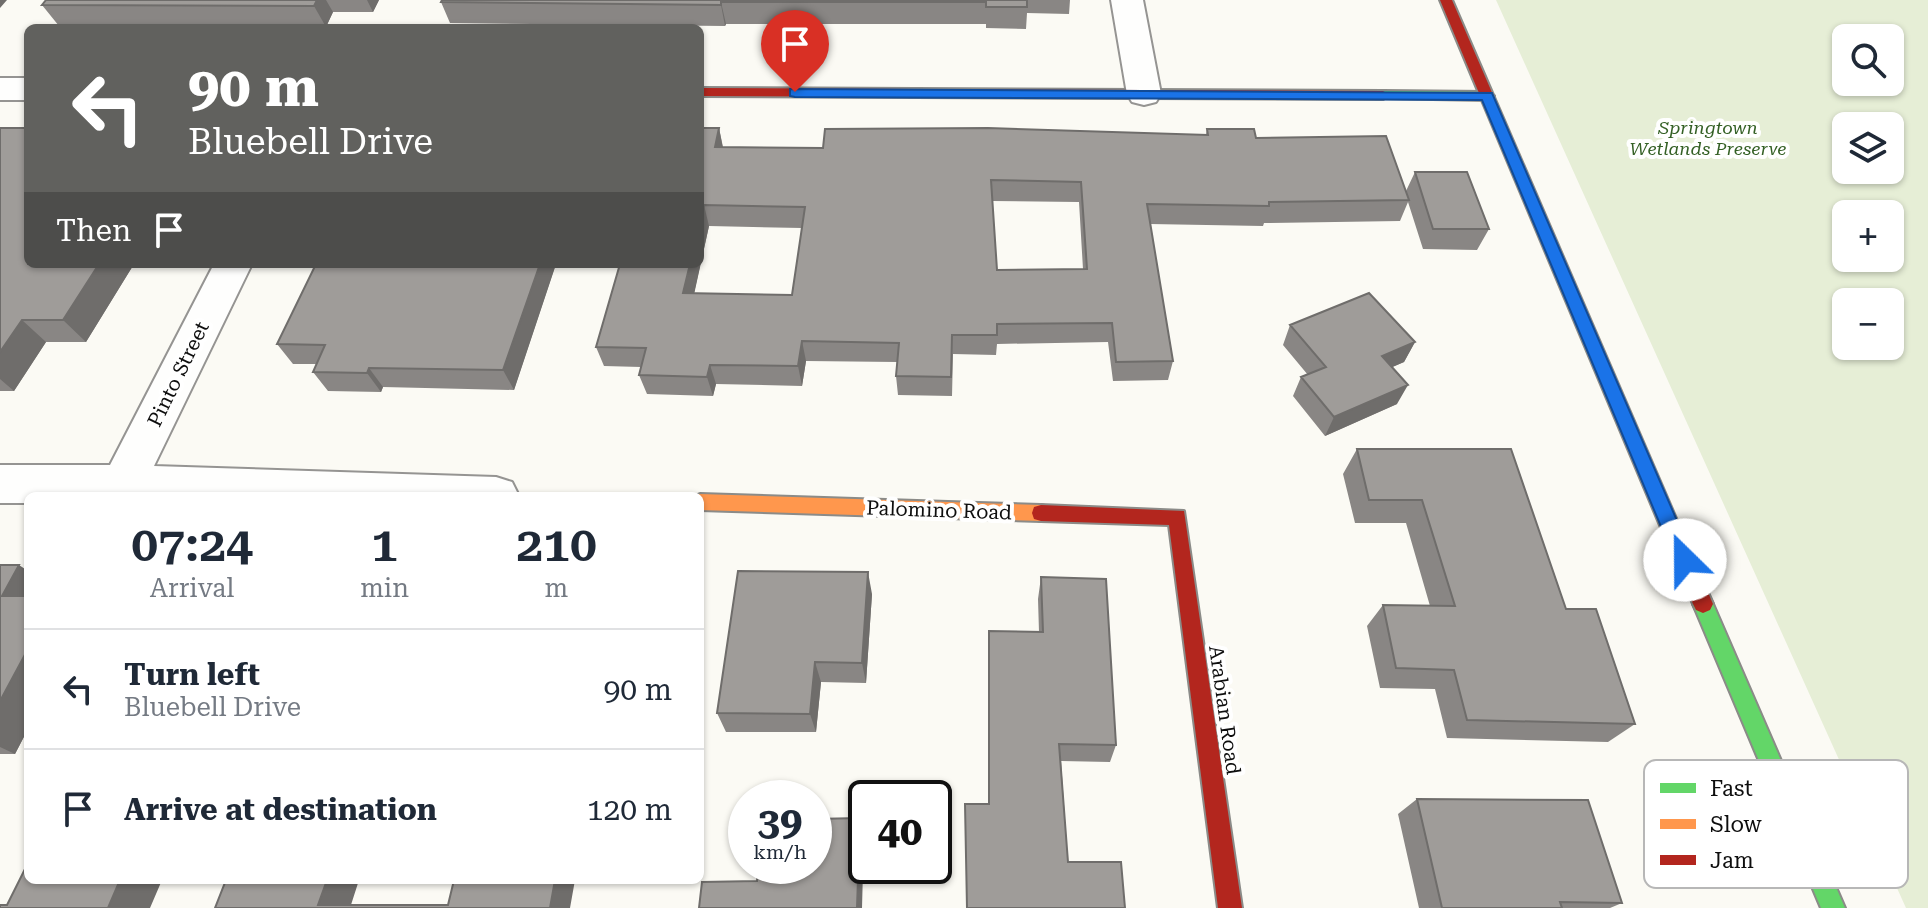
<!DOCTYPE html>
<meta charset="utf-8">
<style>
body{margin:0;font-family:"Roboto Serif",serif;background:#f2f2f3;color:#1f2937;height:100vh;display:flex;flex-direction:column;font-size:30px;white-space:nowrap}
*{box-sizing:border-box;margin:0}
p{font-size:26px;color:#747a83}
.icon{flex:none;width:44px;height:44px;fill:none;stroke:currentColor;stroke-width:2;stroke-linecap:round;stroke-linejoin:round}
.map{position:relative;flex:1;overflow:hidden}
.sheet{position:absolute;left:24px;top:492px;width:680px;height:392px;display:flex;flex-direction:column;background:#fff;border-radius:12px;box-shadow:0 2px 6px #0004}
.sheet>*{flex:none}
.hud{position:absolute;left:24px;top:24px;width:680px;height:244px;border-radius:12px;box-shadow:0 2px 6px #0004;background:#61615e;color:#fff;overflow:hidden}
.tools{position:absolute;left:1832px;top:24px;display:grid;gap:16px}
.tools a{display:grid;place-items:center;width:72px;height:72px;border-radius:12px;background:#fff;box-shadow:0 2px 6px #0004;font-size:40px}
.speed{position:absolute;left:728px;top:780px;display:flex;gap:16px;font-size:40px;font-weight:700;text-align:center}
.speed>*{display:grid;place-content:center;width:104px;height:104px;border-radius:50%;background:#fff;box-shadow:0 2px 6px #0004;line-height:1}
.speed small{font-size:20px;font-weight:400}
.speed .limit{border:4px solid #111;border-radius:12px;background:#fff;color:#111}
.pin{position:absolute;display:grid;place-items:center;width:68px;height:68px;color:#fff;margin:-82px -34px;border-radius:50% 50% 50% 0;rotate:-45deg;box-shadow:0 0 8px #0007}
.pin .icon{rotate:45deg}
.me{position:absolute;width:88px;margin:-44px;rotate:337deg;stroke-linejoin:round;filter:drop-shadow(0 0 6px #0008)}
.turn{display:flex;align-items:center;gap:28px;height:168px;padding:0 32px;font-size:36px}
.turn .icon{width:104px;height:104px;stroke-width:2.5}
.turn b{display:block;font-size:56px;line-height:68px}
.then{display:flex;align-items:center;height:76px;padding:0 32px;background:#0003;gap:16px;font-size:30px}
.eta{display:flex;justify-content:space-evenly;align-items:center;height:136px;text-align:center}
.eta b{font-size:48px;font-weight:600;line-height:56px}
ul{padding:0;list-style:none}
li{display:flex;align-items:center;gap:24px;height:120px;padding:0 32px;border-top:2px solid #e0e1e3}
li div{flex:1}
li b{display:block;font-size:30px}
li em{font-style:normal}
.map>svg:first-child{display:block}
.green{fill:#e6eed6;fill-rule:evenodd}
.lines{fill:none;stroke-linecap:round;stroke-linejoin:round}
.street-casing{stroke:#959492;stroke-width:4}
.fast-casing{stroke:#8b8b88;stroke-width:4}
.slow-casing{stroke:#8b8b88;stroke-width:4}
.jam-casing{stroke:#8b8b88;stroke-width:4}
.street{fill:#fefefd;fill-rule:evenodd}
.fast{fill:#63d668;fill-rule:evenodd}
.slow{fill:#ff974d;fill-rule:evenodd}
.jam{fill:#b3261e;fill-rule:evenodd}
.wall{fill:#898684;fill-rule:evenodd}
.shaded-wall{fill:#6f6d6b}
.building{fill:#9f9c99;stroke:#6f6d6b;stroke-width:2;fill-rule:evenodd}
.route{fill:#1a73e8;stroke:#114b97;stroke-width:2}
.labels{text-anchor:middle;stroke-width:8;stroke-linejoin:round;paint-order:stroke}
.far-park-label{font-size:18px;font-style:italic;fill:#346025;stroke:#fff}
.street-label{font-size:20px;fill:#0e0e0e;stroke:#fff}
.key{fill:#fff;stroke:#b7b7b7;stroke-width:2}
.key-label{font-size:22px;fill:#0e0e0e}
</style>
<div class="map">
<svg width="1928" height="908" viewBox="0 0 1928 908">
<rect width="100%" height="100%" fill="#fbfaf4"/>
<path class="green" d="M1496,0H1928V908H1906ZM1846,38H1890V82H1846ZM1846,126H1890V170H1846ZM1846,214H1890V258H1846ZM1846,302H1890V346H1846Z"/>
<g class="lines">
<g class="street-casing">
<path id="street" d="M1111,0H1143L1161,94L1156,102L1144,105L1132,102L1127,94Z
M0,78H28V100H0Z
M214,264H252L154,466L496,477L512,482L519,496H28V503H0V465H110Z"/>
</g>
<g class="fast-casing">
<path id="fast" d="M1383,91L1487,92L1494,96L1487,100L1378,98L1376,95Z
M1703,595L1710,598L1713,604L1845,908H1821L1693,604L1696,598Z"/>
</g>
<g class="slow-casing">
<path id="slow" d="M700,494L1041,505L1048,507L1050,513L1048,519L1041,521L700,510V496H695Z"/>
</g>
<g class="jam-casing">
<path id="jam" d="M1440,0H1452L1713,604L1710,610L1703,613L1696,610L1693,604Z
M700,88L1383,91L1390,95L1383,99L700,96Z
M1041,505L1184,511L1242,908H1218L1169,525L1041,521L1034,519L1032,513L1034,507Z"/>
</g>
<use href="#street" class="street"/>
<use href="#fast" class="fast"/>
<use href="#slow" class="slow"/>
<use href="#jam" class="jam"/>
</g>
<path class="wall" d="M46,0H379L373,12H333L326,27L59,26L42,5Z
M442,0H1070L1069,14L1027,13L1026,29L986,28V24H726L725,26L450,23L441,2Z
M0,128L28,264H134L86,342H46L14,391H0Z
M700,128H719L723,147L823,148L1206,135L1207,129L1256,138L1406,191L1415,172L1489,229L1477,250L1423,249L1408,202L1400,221L1264,223L1263,226L1150,224L1173,361L1168,380L1113,381L1108,342L997,344L996,355L953,354L952,396L898,395L896,376L897,362L806,361L802,386L716,384L713,396L647,394L639,375L641,367L604,366L596,347ZM992,201L1079,202L1083,269L997,270ZM709,226L802,228L792,295L694,293Z
M316,264H556L514,390L383,387L381,392L328,391L313,372L316,364H293L277,344Z
M1290,325L1415,342L1404,362L1392,367L1397,404L1325,436L1293,396L1301,377L1308,375L1283,345Z
M1357,449L1566,609L1635,724L1608,742L1447,738L1435,689L1380,688L1367,626L1383,605L1430,606L1406,523H1355L1343,474Z
M0,565L28,571V729L15,754H0Z
M1041,577L1116,745L1110,762L1061,761L1068,862L1125,908L988,804L989,631L1039,632L1038,599Z
M872,594L866,683L821,682L816,732H726L717,713Z
M1417,799L1622,903L1610,908H1419L1398,814Z"/>
<path class="shaded-wall" d="M0,0H7L0,8Z
M317,0H326L333,12L326,27L314,6Z
M367,0H379L373,12Z
M721,2L726,24L725,26L721,5Z
M719,128L723,149L715,147Z
M704,205L709,226L690,313L683,293L690,264H700V222Z
M99,264H134L86,342L63,320Z
M540,264H556L514,390L503,370Z
M22,320L46,342L14,391L0,379V352Z
M802,341L806,361L802,386L798,366Z
M1415,342L1404,362L1372,376L1382,356Z
M710,365L716,384L713,396L707,377Z
M369,368L383,387L381,392L367,373Z
M1408,385L1397,404L1325,436L1334,417Z
M19,565L28,571V611L2,596Z
M868,572L872,594L866,683L862,663Z
M28,649V729L15,754L0,747V701Z
M815,662L821,682L816,732L810,714Z
M860,818L864,833L862,908H857Z
M120,880H162L150,908H108Z
M327,880H359L350,908L318,905Z
M555,880H575L570,908H550Z"/>
<path class="building" d="M46,0H317L314,6L42,5Z
M442,0H1027V7H986V2H721V5L441,2Z
M0,128H28V264H99L63,320H22L0,352Z
M700,128H719L715,147L823,148L825,129L988,128L1208,135L1207,129H1254L1256,138L1386,136L1409,200L1269,202V206L1147,204L1173,361L1116,362L1112,323L997,324V335H952L951,377L896,376L899,343L802,341L798,366L710,365L707,377L639,375L646,348L596,347L620,264H690L683,293L792,295L805,207L704,205L700,222ZM991,180L1081,182L1087,269L997,270Z
M1415,172H1467L1489,229H1433Z
M316,264H540L503,370L369,368L367,373L313,372L325,345L277,344Z
M1369,293L1415,342L1382,356L1408,385L1334,417L1301,377L1326,367L1290,325Z
M1357,449H1511L1566,609H1596L1635,724L1467,720L1454,670L1396,668L1383,605L1455,606L1422,500H1369Z
M0,565H19L2,596H28V649L0,701Z
M738,571L868,572L862,663L815,662L810,714L717,713Z
M1041,577L1106,579L1116,745L1059,744L1068,862H1121L1125,908H967L965,804H989V631L1043,632Z
M1417,799L1588,800L1622,903L1560,902L1562,908H1442Z
M860,818L857,908H699L702,882L757,881L758,866H814V819Z
M28,863V880H120L108,908H0V905H7Z
M226,880H327L318,905H448L454,880H555L550,908H215Z"/>
<path class="route" d="M790,89L1492,93L1694,560L1691,566H1678L1675,560L1482,100L795,97L790,96Z"/>
<g class="labels">
<g class="far-park-label">
<text x="1708" y="134">Springtown<tspan x="1708" dy="21">Wetlands Preserve</tspan></text>
</g>
<g class="street-label">
<text transform="translate(178 374) rotate(-64)" y="7">Pinto Street</text>
<text transform="translate(939 510) rotate(2)" y="7">Palomino Road</text>
<text transform="translate(1225 710) rotate(82)" y="7">Arabian Road</text>
</g>
</g>
<rect x="1644" y="760" width="264" height="128" rx="12" class="key"/>
<rect x="1660" y="783" width="36" height="10" fill="#63d668"/>
<rect x="1660" y="819" width="36" height="10" fill="#ff974d"/>
<rect x="1660" y="855" width="36" height="10" fill="#b3261e"/>
<g class="key-label">
<text x="1710" y="796">Fast</text>
<text x="1710" y="832">Slow</text>
<text x="1710" y="868">Jam</text>
</g>
</svg>
<div class="tools">
<a><svg class="icon" aria-label="search" viewBox="0 0 24 24"><circle cx="10" cy="10" r="6"/><path d="M15 15l6 6"/></svg></a>
<a><svg class="icon" aria-label="layers" viewBox="0 0 24 24"><path d="M12 4l9 5-9 5-9-5zM3 14l9 5 9-5"/></svg></a>
<a>+</a>
<a>−</a>
</div>
<div class="speed"><div>39<small>km/h</small></div><div class="limit">40</div></div>
<div class="pin" style="left:795px;top:92px;background:#d93025"><svg class="icon" aria-label="arrive" viewBox="0 0 24 24"><path d="M6 21V4h12l-3 4 3 4H6"/></svg></div>
<svg class="me" style="left:1685px;top:560px" viewBox="-20 -20 40 40"><circle r="19" fill="#fff"/><path d="M0-13L10 11 0 6-10 11z" fill="#1a73e8"/></svg>
<div class="hud">
<div class="turn"><svg class="icon" aria-label="left" viewBox="0 0 24 24"><path d="M17 20v-9H6M10 6l-5 5 5 5"/></svg><div><b>90 m</b>Bluebell Drive</div></div>
<div class="then">Then<svg class="icon" aria-label="arrive" viewBox="0 0 24 24"><path d="M6 21V4h12l-3 4 3 4H6"/></svg></div>
</div>
<section class="sheet">
<div class="eta">
<div><b>07:24</b><p>Arrival</p></div>
<div><b>1</b><p>min</p></div>
<div><b>210</b><p>m</p></div>
</div>
<ul>
<li><svg class="icon" aria-label="left" viewBox="0 0 24 24"><path d="M17 20v-9H6M10 6l-5 5 5 5"/></svg><div><b>Turn left</b><p>Bluebell Drive</p></div><em>90 m</em></li>
<li><svg class="icon" aria-label="arrive" viewBox="0 0 24 24"><path d="M6 21V4h12l-3 4 3 4H6"/></svg><div><b>Arrive at destination</b></div><em>120 m</em></li>
</ul>
</section>
</div>
